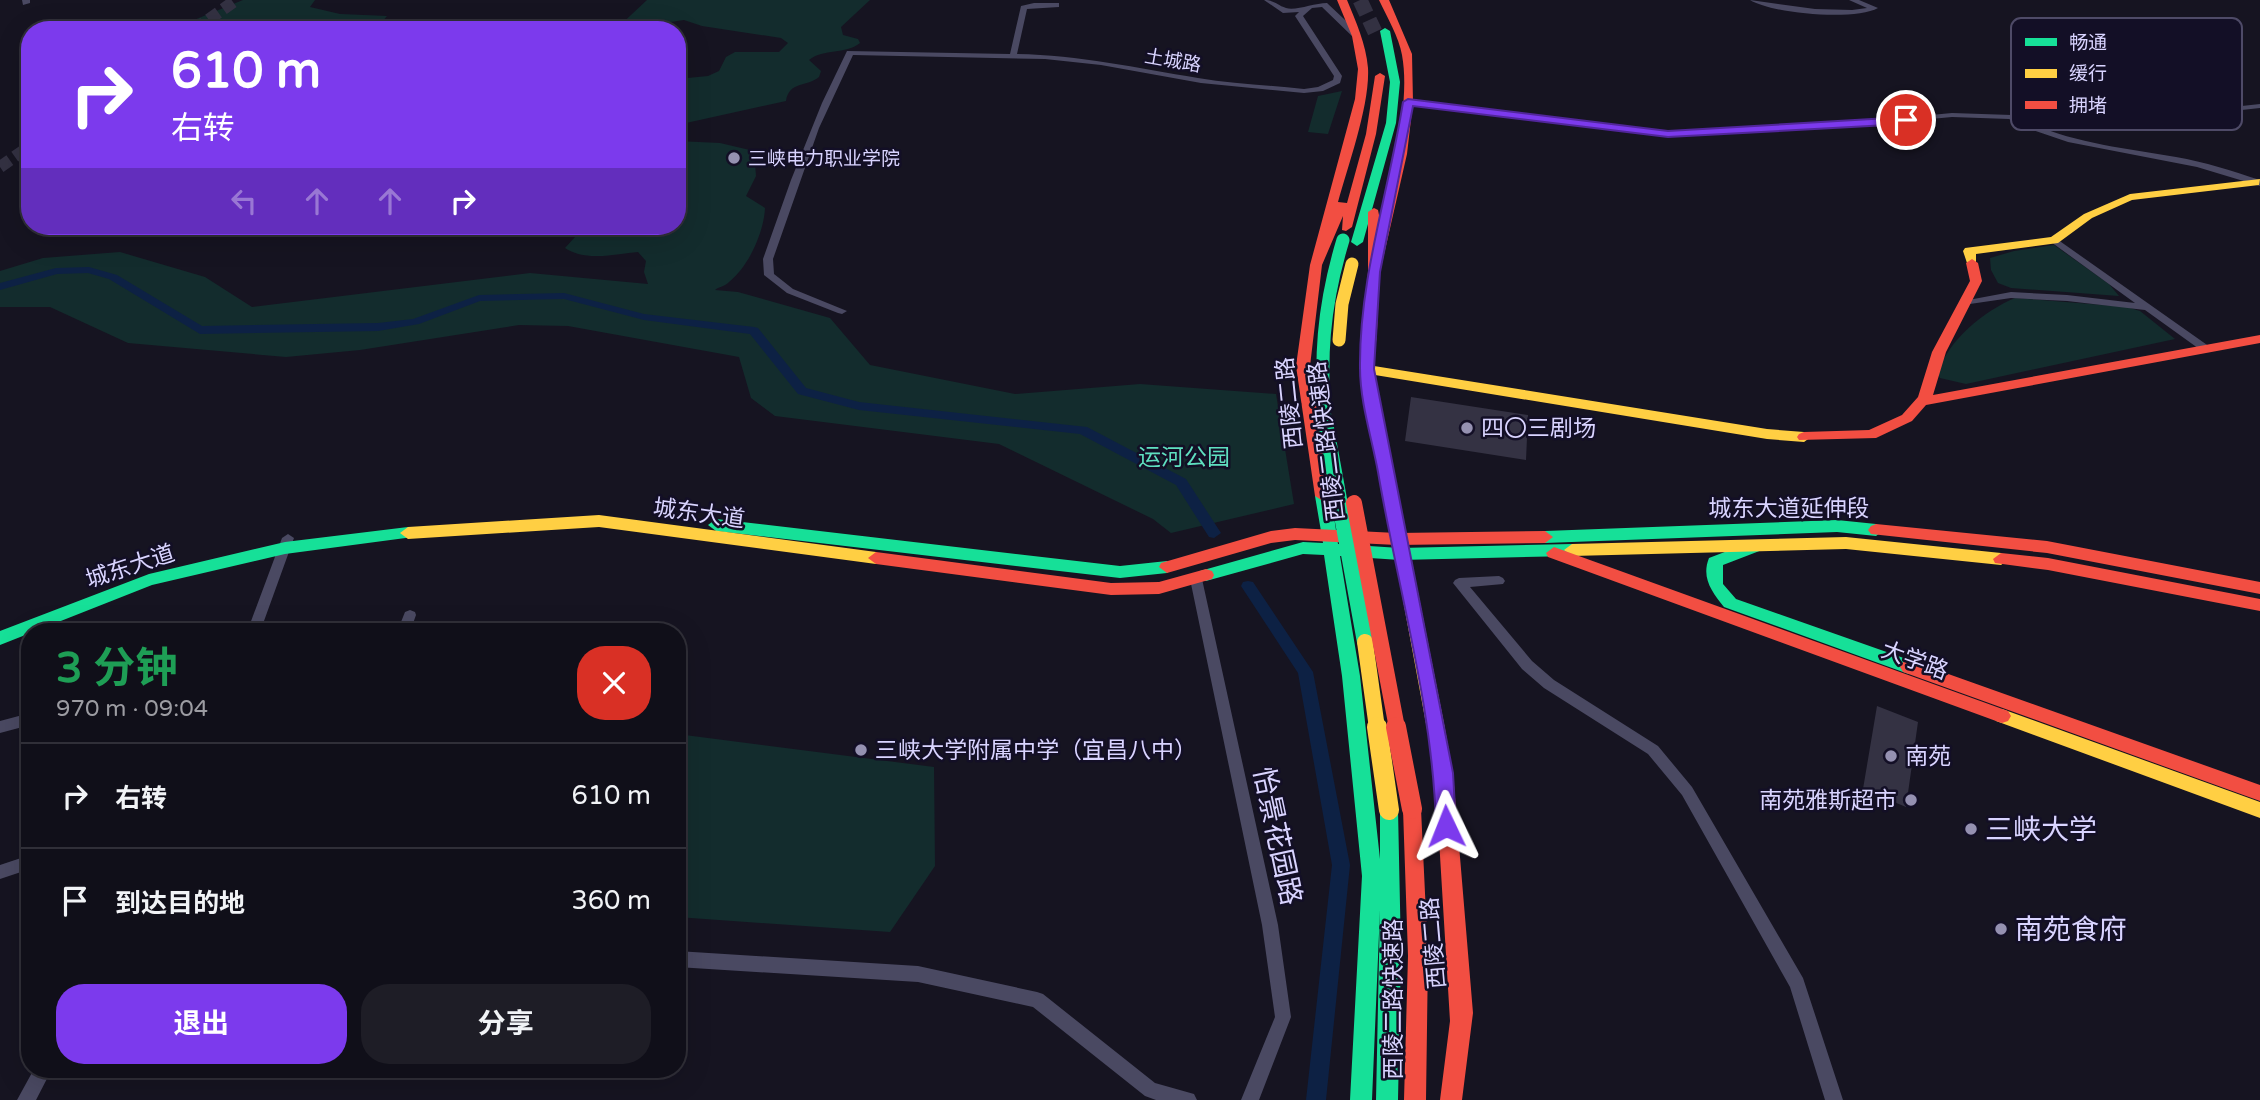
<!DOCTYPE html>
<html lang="zh">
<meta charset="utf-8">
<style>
body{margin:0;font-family:"Varela Round","Noto Sans SC",sans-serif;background:#1e1d26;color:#f1f3f6;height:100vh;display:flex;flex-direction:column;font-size:26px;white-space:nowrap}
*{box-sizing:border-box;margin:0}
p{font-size:23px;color:#9c9ca2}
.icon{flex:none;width:38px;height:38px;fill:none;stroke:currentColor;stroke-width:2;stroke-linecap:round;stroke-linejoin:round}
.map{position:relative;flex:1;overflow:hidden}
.panel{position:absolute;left:21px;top:623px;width:665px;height:455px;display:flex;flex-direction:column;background:#100f19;border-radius:28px;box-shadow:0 7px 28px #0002,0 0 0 2px #302f38}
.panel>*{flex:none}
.guide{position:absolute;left:21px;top:21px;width:665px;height:214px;border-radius:28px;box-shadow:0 7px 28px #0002,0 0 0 2px #302f38;background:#7c3aed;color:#fff;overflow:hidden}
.pin{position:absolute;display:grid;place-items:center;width:60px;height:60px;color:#fff;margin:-30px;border:4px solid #fff;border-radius:50%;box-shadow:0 2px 7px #0007}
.me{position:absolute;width:77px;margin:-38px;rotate:358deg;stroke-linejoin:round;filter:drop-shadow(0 0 5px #0008)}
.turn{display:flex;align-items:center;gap:24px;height:147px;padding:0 35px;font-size:32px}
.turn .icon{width:91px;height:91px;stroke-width:2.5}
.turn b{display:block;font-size:49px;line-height:60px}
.lanes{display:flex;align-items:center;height:66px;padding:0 35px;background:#0003;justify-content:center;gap:35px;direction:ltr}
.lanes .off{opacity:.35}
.round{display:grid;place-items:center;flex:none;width:74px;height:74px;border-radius:28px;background:#1e1d26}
.head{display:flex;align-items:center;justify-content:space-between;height:119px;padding:0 35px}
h1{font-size:42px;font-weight:700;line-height:52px;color:#1e9e55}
.primary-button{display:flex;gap:14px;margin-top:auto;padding:14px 35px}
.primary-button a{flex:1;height:80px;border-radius:28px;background:#7c3aed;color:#fff;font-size:28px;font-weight:700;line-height:80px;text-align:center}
.primary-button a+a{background:#1e1d26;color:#f1f3f6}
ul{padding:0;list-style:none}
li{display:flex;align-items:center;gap:21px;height:105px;padding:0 35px;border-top:2px solid #302f38}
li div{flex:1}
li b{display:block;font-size:26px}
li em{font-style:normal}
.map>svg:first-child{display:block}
.green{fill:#132c2d}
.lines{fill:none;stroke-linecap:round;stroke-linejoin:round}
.canal{fill:#0d2144;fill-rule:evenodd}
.building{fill:#343243}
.primary-tunnel{stroke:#333142;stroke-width:12;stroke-dasharray:12 6;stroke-linecap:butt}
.highway-tunnel{stroke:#333142;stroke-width:15;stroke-dasharray:15 7;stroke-linecap:butt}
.street{fill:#4a4962;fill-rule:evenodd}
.fast{fill:#16e098;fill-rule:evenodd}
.slow{fill:#ffcf43;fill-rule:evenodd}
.jam{fill:#f24e42;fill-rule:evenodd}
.fast-bridge-far1{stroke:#16e098;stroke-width:13}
.fast-bridge{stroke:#16e098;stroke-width:16}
.slow-bridge-far2{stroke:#ffcf43;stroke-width:13}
.slow-bridge-far1{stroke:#ffcf43;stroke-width:16}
.slow-bridge{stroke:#ffcf43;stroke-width:20}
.jam-bridge-far1{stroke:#f24e42;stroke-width:16}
.jam-bridge{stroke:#f24e42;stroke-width:20}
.route{fill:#7c3aed;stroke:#51269a;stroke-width:2}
.poi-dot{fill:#9591b1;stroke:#130f26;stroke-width:2.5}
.labels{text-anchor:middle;stroke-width:5;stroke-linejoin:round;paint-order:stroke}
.far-street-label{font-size:19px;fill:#d9d4ff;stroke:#130f26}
.far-poi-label{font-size:19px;fill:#d9d4ff;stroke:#130f26;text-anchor:start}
.street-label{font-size:23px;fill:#d9d4ff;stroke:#130f26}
.poi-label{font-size:23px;fill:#d9d4ff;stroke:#130f26;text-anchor:start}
.park-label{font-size:23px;fill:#5fe0c0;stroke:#130f26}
.near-poi-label{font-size:28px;fill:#d9d4ff;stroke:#130f26;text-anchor:start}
.near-street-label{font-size:28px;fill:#d9d4ff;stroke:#130f26}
.key{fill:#130f26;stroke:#4e4a67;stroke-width:2}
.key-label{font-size:19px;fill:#d9d4ff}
</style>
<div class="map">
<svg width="2260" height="1100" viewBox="0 0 2260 1100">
<rect width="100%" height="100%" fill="#161421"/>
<path class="green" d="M243,0H315L310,7L340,14L387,16L375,30H197L194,20Z
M647,0H870L841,27L843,35L858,39L860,43C845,55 824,48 809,60L821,71L819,77C807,87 789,81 786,101L677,125V79L708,76L719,71L726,57L735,52H779L788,43L781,38L702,26L684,20L664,23L656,30H615Z
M1342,91L1328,134L1308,132L1318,96Z
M677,141L720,143L754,151L756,176L746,196L765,208C764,232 749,266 729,282C726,286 718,287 715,290L738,292L830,318L870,365L1015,394L1140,384L1276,394L1294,504L1171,533L1153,519L999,444L775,416L751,398L739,357L568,326L519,325L360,350L286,357L128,343L50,307H0V271L43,258L120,252L205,277L252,307L530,273L648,284L644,272L646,261L638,252C613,254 587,262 565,248L585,226H677Z
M2054,245L2109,284L2119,296L2011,288L1998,283L1991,270L1990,258L2014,251Z
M2015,298L2127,307L2140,311L2175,339L1966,384L1940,378L1938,373C1948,340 1984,311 2015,298Z
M677,734L934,767L935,866L890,932L677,917Z"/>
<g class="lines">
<path class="canal" d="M89,267L117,275L202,326L378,323L413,319L479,295L564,293L644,314L754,327L758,328L806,388L859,402L1087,427L1186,479L1221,533L1214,538L1209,537L1176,485L1080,434L859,410L798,394L750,334L644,320L564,299L480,301L419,324L378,331L200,334L109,279L88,273L57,274L0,290V283L56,268Z
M1248,581L1253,582L1313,672L1350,865L1326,1100H1306L1332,865L1298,673L1241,586L1243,582Z"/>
</g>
<path class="building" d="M1411,397L1528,415L1526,460L1405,441Z
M1877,706L1918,722L1906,807L1863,789Z"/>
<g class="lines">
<path class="primary-tunnel" d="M194,30L236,0
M0,167L30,146"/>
<path class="highway-tunnel" d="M1360,0L1375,32"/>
<path class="street" d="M22,0H30V3L23,5Z
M1264,0C1274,0 1277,5 1286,8C1296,11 1314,3 1327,3L1360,34V38H1354L1322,7L1312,8L1303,16L1342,76L1340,83L1323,91L1304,93L1201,83L1101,65L1045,59L853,55L819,128L773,259L774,274L793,289L847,311L842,314L838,313L787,293L764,275L763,259L791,180L822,103L847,51L1010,54L1021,6L1034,3H1059V7L1027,9L1017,54C1079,55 1137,68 1198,78C1232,84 1269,85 1304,89L1318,87L1333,80L1334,76L1295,16L1299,12L1283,13Z
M1750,0L1815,9L1852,10L1867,8L1849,0H1859L1878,8C1855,21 1773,14 1750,0Z
M1405,100L1668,131L1856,122L1952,113L2070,117L2097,110L2187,112L2260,104V108L2187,116L2097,114L2070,121L2024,120C2071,143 2125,148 2176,157C2205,162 2232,171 2260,180V186L2197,167L2068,142L2027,128L2009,119L1952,117L1856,126L1668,137L1408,104L1404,102Z
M2054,237L2210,347V351H2202L2145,310L2067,301L2011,298L1963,305V301L2011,292L2067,295L2135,303L2051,242L2049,240Z
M288,534L294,538L260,632H247L282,538Z
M1196,574L1200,576L1202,579L1278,925L1291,1017L1259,1100H1241L1275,1017L1262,925L1190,579L1192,576Z
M1499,576L1503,578L1505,581L1503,584L1470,587L1532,661L1554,680L1658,746L1692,787L1803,978L1843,1100H1825L1790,987L1682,795L1648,754L1544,688L1522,669L1453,583L1455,580L1459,578Z
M410,610L415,612L416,615L410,632H397L405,612Z
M30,713V725L0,733V721Z
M30,855V869L0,879V865Z
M677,951L918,966L1037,992L1043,994L1155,1083L1194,1094L1197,1100H1156L1145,1096L1033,1007L918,982L677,967Z
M34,1069H52L36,1100H17Z"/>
<path class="fast" d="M1385,28L1390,31L1400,82L1396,123L1363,242L1357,246L1351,242L1386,123L1390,82L1380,31Z
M1323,491L1331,496L1338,544L1400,548L1572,544L1580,550L1572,556L1400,560L1340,556L1360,676L1380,859V810L1382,804L1389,802L1396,804L1398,810L1401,953L1398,1100H1376L1380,910L1372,1100H1350L1362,876L1342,676L1324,555L1303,554L1206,581L1200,579L1198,575L1200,571L1303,542L1323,543L1315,496Z
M716,519L1120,566L1167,561L1175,567L1167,573L1120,578L716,531L708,525Z
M1837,520L1876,524L1884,530L1876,536L1837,532L1545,543L1537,537L1545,531Z
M408,527L416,533L413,537L285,554L152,585L0,645V631L149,574L285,542Z
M1756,540L1762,542L1764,546L1762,550L1723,565V584L1736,599L1915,662L1918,667L1915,672L1909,674L1903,672L1724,607C1712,592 1701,578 1709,558Z"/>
<path class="slow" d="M2260,179L2259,185L2132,200L2092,218L2058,243L1976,254V266H1968L1963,251L1965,248L2051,237L2084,214L2130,194Z
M1370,326L1377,330L1374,366L1767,429L1804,432L1811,437L1804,442L1767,439L1375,375L1445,729L1442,734L1436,736L1430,734L1427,729L1360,369L1363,330Z
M599,515L876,552L884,558L876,564L599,527L408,539L400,533L408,527Z
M1846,537L2001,553L2009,559L2001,565L1846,549L1572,556L1564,550L1572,544Z
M2002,709L2260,802V818L1996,721L1993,716L1996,711Z"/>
<path class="jam" d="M1337,0H1347C1356,22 1366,44 1368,68C1370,105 1348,165 1338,202L1347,203L1366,134L1375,76L1380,73L1385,76L1376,134L1352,227L1346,231L1342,230L1343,216L1322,265L1310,366L1331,496L1323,501L1315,496L1296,366L1310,265L1355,99L1358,69L1352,36Z
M1379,0H1389L1412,54L1413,102L1407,154L1380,272L1377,330L1370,334L1363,330L1368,272V212L1374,208L1378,210L1380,220C1391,172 1411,105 1402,55C1399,37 1387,17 1379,0Z
M1972,259L1978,263L1982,281L1946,352L1933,395L2260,335V343L1926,405L1912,421L1876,438L1799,440L1797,437L1799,434L1804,432L1869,430L1902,415L1918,397L1932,352L1970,281L1966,263Z
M1876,524L2047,541L2260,582V594L2047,553L1871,534L1868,530L1871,526Z
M1295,528L1397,533L1545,531L1553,537L1545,543L1397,545L1295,540L1271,543L1167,573L1159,567L1161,563L1271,531Z
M1554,547L2008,711L2011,716L2008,721L2002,723L1996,721L1548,557L1546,553Z
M876,552L1111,583L1159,582L1206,569L1212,571L1214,575L1212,579L1159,594L1111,595L876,564L868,558Z
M2001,553L2048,558L2260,599V611L2048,570L1995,563L1993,559Z
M1909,660L2260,785V801L1903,672L1900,667L1903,662Z
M1436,722L1442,724L1445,729L1453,773L1473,1013L1462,1100H1440L1450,1021L1435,773L1427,729L1430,724Z
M1412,801L1419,803L1421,809L1428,956L1426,1100H1404L1408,956L1403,809L1405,803Z"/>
<path class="fast-bridge-far1" d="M1326,430C1319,361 1323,306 1343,240"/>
<path class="fast-bridge" d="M1326,428L1365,642"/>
<path class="slow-bridge-far2" d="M1339,340L1342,304L1352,264"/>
<path class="slow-bridge-far1" d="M1365,642L1377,728"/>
<path class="slow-bridge" d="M1377,727L1389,810"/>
<path class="jam-bridge-far1" d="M1354,503L1397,728"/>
<path class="jam-bridge" d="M1396,727L1412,809"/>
</g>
<path class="route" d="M1408,99L1668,131L1906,117L1912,120L1906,124L1668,137L1413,106L1380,272L1374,369L1453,773L1456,826L1453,832L1446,835L1439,832L1436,826C1433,707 1398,590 1378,472C1372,439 1360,402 1360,368C1359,278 1389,191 1403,102Z"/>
<g class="poi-dot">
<circle cx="734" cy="158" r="7"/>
<circle cx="1467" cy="428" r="7"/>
<circle cx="861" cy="750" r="7"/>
<circle cx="1891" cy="756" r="7"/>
<circle cx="1911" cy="800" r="7"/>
<circle cx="1971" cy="829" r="7"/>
<circle cx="2001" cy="929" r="7"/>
</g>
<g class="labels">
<g class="far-street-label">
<text transform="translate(1173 60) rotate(10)" y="7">土城路</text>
</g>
<g class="far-poi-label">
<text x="748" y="165">三峡电力职业学院</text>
</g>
<g class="street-label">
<text transform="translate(1289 403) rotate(-96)" y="8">西陵二路</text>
<text transform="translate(1326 441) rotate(-97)" y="8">西陵二路快速路</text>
<text x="1789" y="516">城东大道延伸段</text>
<text transform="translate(699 513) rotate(8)" y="8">城东大道</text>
<text transform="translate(130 566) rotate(-18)" y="8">城东大道</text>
<text transform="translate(1915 660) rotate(20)" y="8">大学路</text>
<text transform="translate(1433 943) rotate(-95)" y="8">西陵二路</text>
<text transform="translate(1393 999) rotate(-90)" y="8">西陵二路快速路</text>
</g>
<g class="poi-label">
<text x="1481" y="436">四〇三剧场</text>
<text x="875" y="758">三峡大学附属中学（宜昌八中）</text>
<text x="1905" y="764">南苑</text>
<text x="1897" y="808" text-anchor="end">南苑雅斯超市</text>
</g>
<g class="park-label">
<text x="1184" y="465">运河公园</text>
</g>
<g class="near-poi-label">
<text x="1985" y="839">三峡大学</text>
<text x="2015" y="939">南苑食府</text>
</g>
<g class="near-street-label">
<text transform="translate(1278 836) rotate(78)" y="10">怡景花园路</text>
</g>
</g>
<rect x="2011" y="18" width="231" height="112" rx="10" class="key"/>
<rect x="2025" y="38" width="32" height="8" fill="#16e098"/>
<rect x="2025" y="69" width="32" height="9" fill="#ffcf43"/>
<rect x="2025" y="101" width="32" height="8" fill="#f24e42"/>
<g class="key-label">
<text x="2069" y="49">畅通</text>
<text x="2069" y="80">缓行</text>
<text x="2069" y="112">拥堵</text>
</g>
</svg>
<div class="pin" style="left:1906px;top:120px;background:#d93025"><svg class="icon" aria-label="arrive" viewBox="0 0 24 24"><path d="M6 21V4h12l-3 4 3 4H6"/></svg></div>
<svg class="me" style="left:1446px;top:826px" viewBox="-20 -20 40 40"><path d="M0-17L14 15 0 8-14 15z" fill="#7c3aed" stroke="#fff" stroke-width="4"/></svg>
<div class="guide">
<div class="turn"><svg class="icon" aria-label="right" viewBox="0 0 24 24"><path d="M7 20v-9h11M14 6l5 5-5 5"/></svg><div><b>610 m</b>右转</div></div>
<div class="lanes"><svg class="icon off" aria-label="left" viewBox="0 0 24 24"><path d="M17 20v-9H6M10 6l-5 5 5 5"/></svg><svg class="icon off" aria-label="ahead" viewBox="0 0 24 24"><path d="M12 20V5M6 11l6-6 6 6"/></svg><svg class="icon off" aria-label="ahead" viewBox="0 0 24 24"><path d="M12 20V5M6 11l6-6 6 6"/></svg><svg class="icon" aria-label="right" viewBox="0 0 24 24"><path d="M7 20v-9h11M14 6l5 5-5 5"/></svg></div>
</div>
<section class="panel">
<div class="head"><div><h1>3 分钟</h1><p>970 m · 09:04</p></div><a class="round" style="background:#d93025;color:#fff"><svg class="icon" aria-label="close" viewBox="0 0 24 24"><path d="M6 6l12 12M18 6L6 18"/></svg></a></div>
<ul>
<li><svg class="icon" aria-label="right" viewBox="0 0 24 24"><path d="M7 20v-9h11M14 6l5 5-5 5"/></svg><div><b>右转</b></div><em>610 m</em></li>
<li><svg class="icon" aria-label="arrive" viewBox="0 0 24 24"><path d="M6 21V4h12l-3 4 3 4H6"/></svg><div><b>到达目的地</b></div><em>360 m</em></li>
</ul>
<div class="primary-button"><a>退出</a><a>分享</a></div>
</section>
</div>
